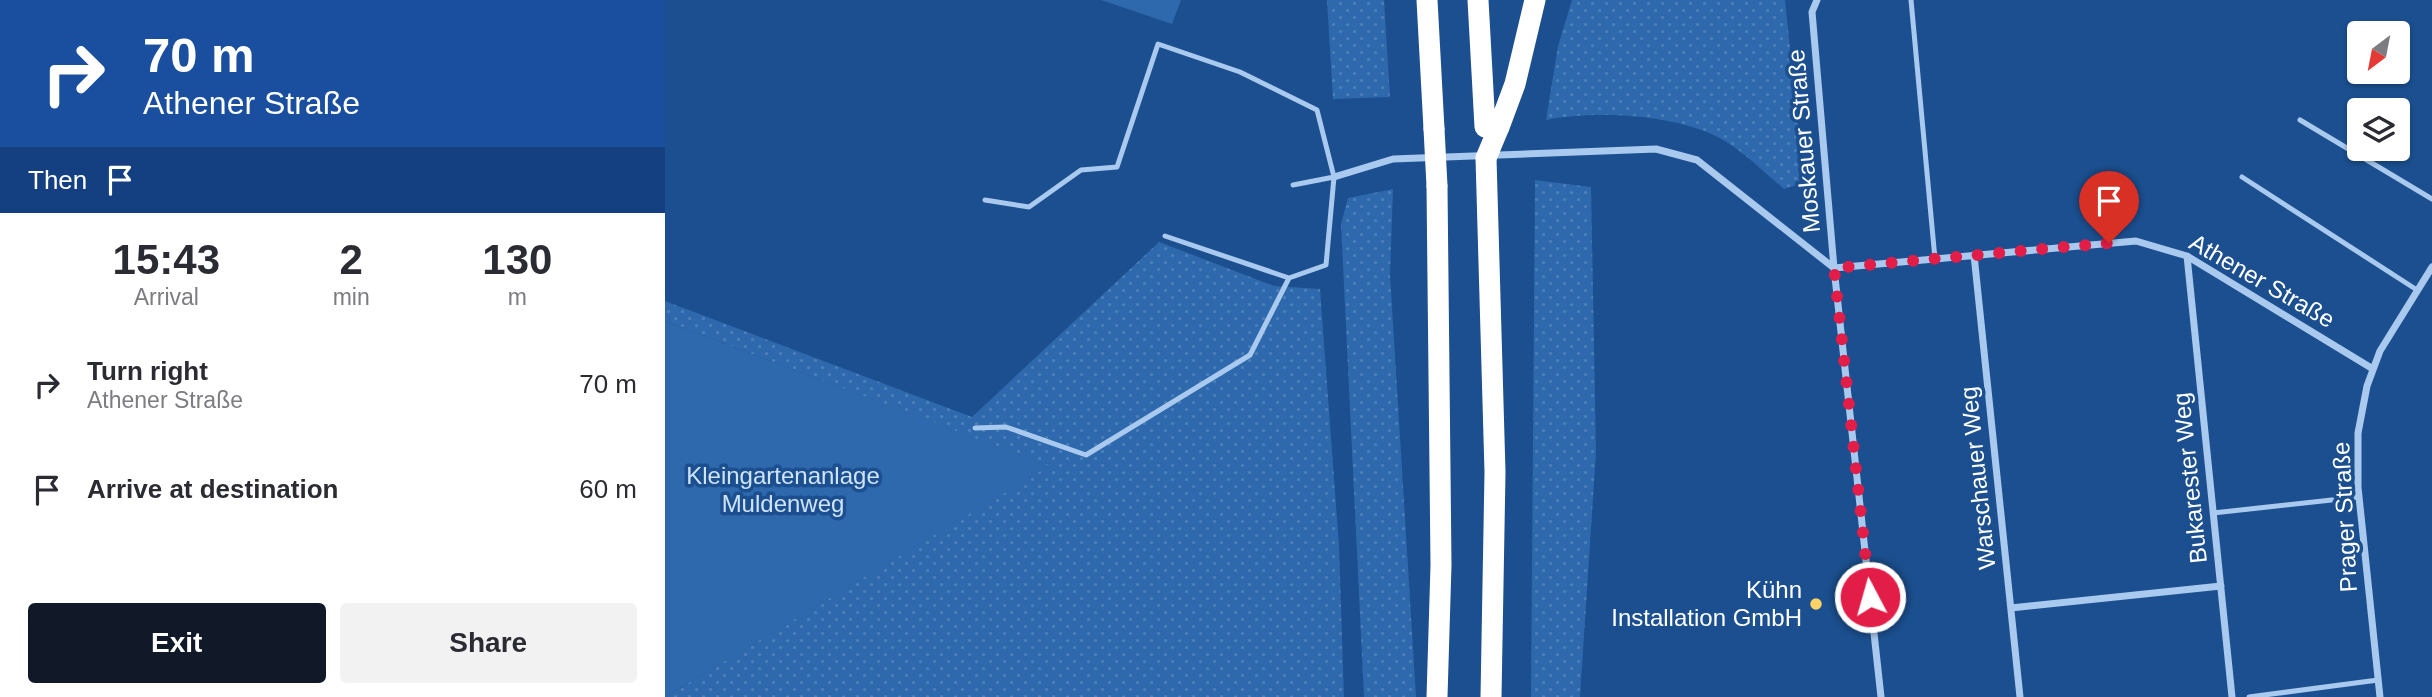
<!DOCTYPE html>
<meta charset="utf-8">
<style>
body{margin:0;font-family:Arial,sans-serif;background:#f2f2f3;color:#2b2b33;height:100vh;display:flex;flex-direction:column;font-size:26px;white-space:nowrap}
*{box-sizing:border-box;margin:0}
p{font-size:23px;color:#7c7c81}
.icon{flex:none;width:38px;height:38px;fill:none;stroke:currentColor;stroke-width:2;stroke-linecap:round;stroke-linejoin:round}
.map{position:relative;flex:1;overflow:hidden}
.details{display:flex;flex-direction:column;background:#fff;width:665px}
.details>*{flex:none}
.hud{background:#1a4fa0;color:#fff;overflow:hidden}
.needle{width:46px;rotate:212deg}
.buttons{position:absolute;left:1682px;top:21px;display:grid;gap:14px}
.buttons a{display:grid;place-items:center;width:63px;height:63px;border-radius:7px;background:#fff;box-shadow:0 2px 5px #0004;font-size:35px}
.pin{position:absolute;display:grid;place-items:center;width:60px;height:60px;color:#fff;margin:-72px -30px;border-radius:50% 50% 50% 0;rotate:-45deg;box-shadow:0 0 7px #0007}
.pin .icon{rotate:45deg}
.me{position:absolute;width:77px;margin:-38px;rotate:354deg;stroke-linejoin:round;filter:drop-shadow(0 0 5px #0008)}
.turn{display:flex;align-items:center;gap:24px;height:147px;padding:0 28px;font-size:32px}
.turn .icon{width:91px;height:91px;stroke-width:2.5}
.turn b{display:block;font-size:49px;line-height:60px}
.then{display:flex;align-items:center;height:66px;padding:0 28px;background:#0003;gap:14px;font-size:26px}
.eta{display:flex;justify-content:space-evenly;align-items:center;height:119px;text-align:center}
.eta b{font-size:42px;font-weight:700;line-height:49px}
.action{display:flex;gap:14px;margin-top:auto;padding:14px 28px}
.action a{flex:1;height:80px;border-radius:7px;background:#111827;color:#fff;font-size:28px;font-weight:700;line-height:80px;text-align:center}
.action a+a{background:#f2f2f3;color:#2b2b33}
ul{padding:0;list-style:none}
li{display:flex;align-items:center;gap:21px;height:105px;padding:0 28px}
li div{flex:1}
li b{display:block;font-size:26px}
li em{font-style:normal}
main{display:flex;flex:1;min-height:0}
.map>svg:first-child{display:block}
.grass{fill:url(#grass-dots)}
.garden{fill:#2e69ad}
.lines{fill:none;stroke-linecap:round;stroke-linejoin:round}
.lane{stroke:#a9c9ee;stroke-width:5}
.street{stroke:#a9c9ee;stroke-width:7}
.highway{stroke:#fff;stroke-width:21}
.highway-bridge{stroke:#fff;stroke-width:21}
.route{stroke:#e11d48;stroke-width:12;stroke-dasharray:0 21.6}
.poi-dot{fill:#ffd166;stroke:#1b4f8f;stroke-width:2.5}
.labels{text-anchor:middle;stroke-width:7;stroke-linejoin:round;paint-order:stroke}
.street-label{font-size:24px;fill:#fff;stroke:#1b4f8f}
.park-label{font-size:24px;fill:#cfe3fa;stroke:#1b4f8f}
.poi-label{font-size:24px;fill:#fff;stroke:#1b4f8f;text-anchor:end}
</style>
<main>
<section class="details">
<div class="hud">
<div class="turn"><svg class="icon" aria-label="right" viewBox="0 0 24 24"><path d="M7 20v-9h11M14 6l5 5-5 5"/></svg><div><b>70 m</b>Athener Straße</div></div>
<div class="then">Then<svg class="icon" aria-label="arrive" viewBox="0 0 24 24"><path d="M6 21V4h12l-3 4 3 4H6"/></svg></div>
</div>
<div class="eta">
<div><b>15:43</b><p>Arrival</p></div>
<div><b>2</b><p>min</p></div>
<div><b>130</b><p>m</p></div>
</div>
<ul>
<li><svg class="icon" aria-label="right" viewBox="0 0 24 24"><path d="M7 20v-9h11M14 6l5 5-5 5"/></svg><div><b>Turn right</b><p>Athener Straße</p></div><em>70 m</em></li>
<li><svg class="icon" aria-label="arrive" viewBox="0 0 24 24"><path d="M6 21V4h12l-3 4 3 4H6"/></svg><div><b>Arrive at destination</b></div><em>60 m</em></li>
</ul>
<div class="action"><a>Exit</a><a>Share</a></div>
</section>
<div class="map">
<svg width="1767" height="697" viewBox="0 0 1767 697">
<defs>
<pattern id="grass-dots" width="8" height="8" patternUnits="userSpaceOnUse" patternTransform="scale(1.75)"><rect width="8" height="8" fill="#2e69ad"/><path d="M2 2h.1M6 6h.1" fill="none" stroke="#4d80b9" stroke-width="1.8" stroke-linecap="round"/></pattern>
</defs>
<rect width="100%" height="100%" fill="#1b4f8f"/>
<path class="grass" d="M662,0H719L725,97L668,99Z
M907,0H1120L1139,183L1119,189C1100,173 1081,154 1060,141C1016,114 930,110 881,120L893,46Z
M870,180L926,187L931,452L915,697H866Z
M728,189L725,275L751,697H699L676,224L683,198Z
M494,242L609,286L655,289L674,546L679,697H0L383,466L0,321V301L307,417Z"/>
<path class="garden" d="M436,0H516L507,24Z
M0,321L384,466L0,697Z"/>
<g class="lines">
<path class="lane" d="M1246,0L1270,259
M1635,120L1767,199
M1577,177L1752,290
M320,200L364,207L416,170L452,167L493,44L575,72L652,110L669,177L628,185
M500,236L624,278
M310,428L341,427L421,455L585,355L624,278L661,265L669,177
M1548,513L1694,497
M1584,697L1713,680"/>
<path class="street" d="M1152,0L1147,12L1169,268L1216,697
M669,177L728,159L991,149L1032,160L1169,268
M1309,255L1355,697
M1522,256L1567,697
M1169,268L1471,241L1522,256L1708,369
M1346,608L1556,586
M1715,697L1693,487V433L1702,386L1715,351L1767,267"/>
<path class="highway" d="M762,0L769,129
M813,0L820,127
M834,127L850,84L870,0
M821,158L830,472L826,697
M772,186L776,565L772,697"/>
<path class="highway-bridge" d="M769,129L772,186
M821,158L834,127"/>
</g>
<g class="lines">
<path class="route" d="M1205,597L1169,268L1444,243"/>
</g>
<circle class="poi-dot" cx="1151" cy="604" r="7"/>
<g class="labels">
<g class="street-label">
<text transform="translate(1139 141) rotate(-95)" y="8">Moskauer Straße</text>
<text transform="translate(1597 281) rotate(30)" y="8">Athener Straße</text>
<text transform="translate(1313 478) rotate(-96)" y="8">Warschauer Weg</text>
<text transform="translate(1525 478) rotate(-96)" y="8">Bukarester Weg</text>
<text transform="translate(1680 517) rotate(-93)" y="8">Prager Straße</text>
</g>
<g class="park-label">
<text x="118" y="484">Kleingartenanlage<tspan x="118" dy="28">Muldenweg</tspan></text>
</g>
<g class="poi-label">
<text x="1137" y="598">Kühn<tspan x="1137" dy="28">Installation GmbH</tspan></text>
</g>
</g>
</svg>
<div class="buttons">
<a><svg class="needle" viewBox="-14 -14 28 28"><path d="M0-13l5 13h-10z" fill="#e53935"/><path d="M0 13l5-13h-10z" fill="#7c7c81"/></svg></a>
<a><svg class="icon" aria-label="layers" viewBox="0 0 24 24"><path d="M12 4l9 5-9 5-9-5zM3 14l9 5 9-5"/></svg></a>
</div>
<div class="pin" style="left:1444px;top:243px;background:#d93025"><svg class="icon" aria-label="arrive" viewBox="0 0 24 24"><path d="M6 21V4h12l-3 4 3 4H6"/></svg></div>
<svg class="me" style="left:1205px;top:597px" viewBox="-20 -20 40 40"><circle r="17" fill="#e11d48" stroke="#fff" stroke-width="3"/><path d="M0-11L8 9 0 5-8 9z" fill="#fff"/></svg>
</div>
</main>
